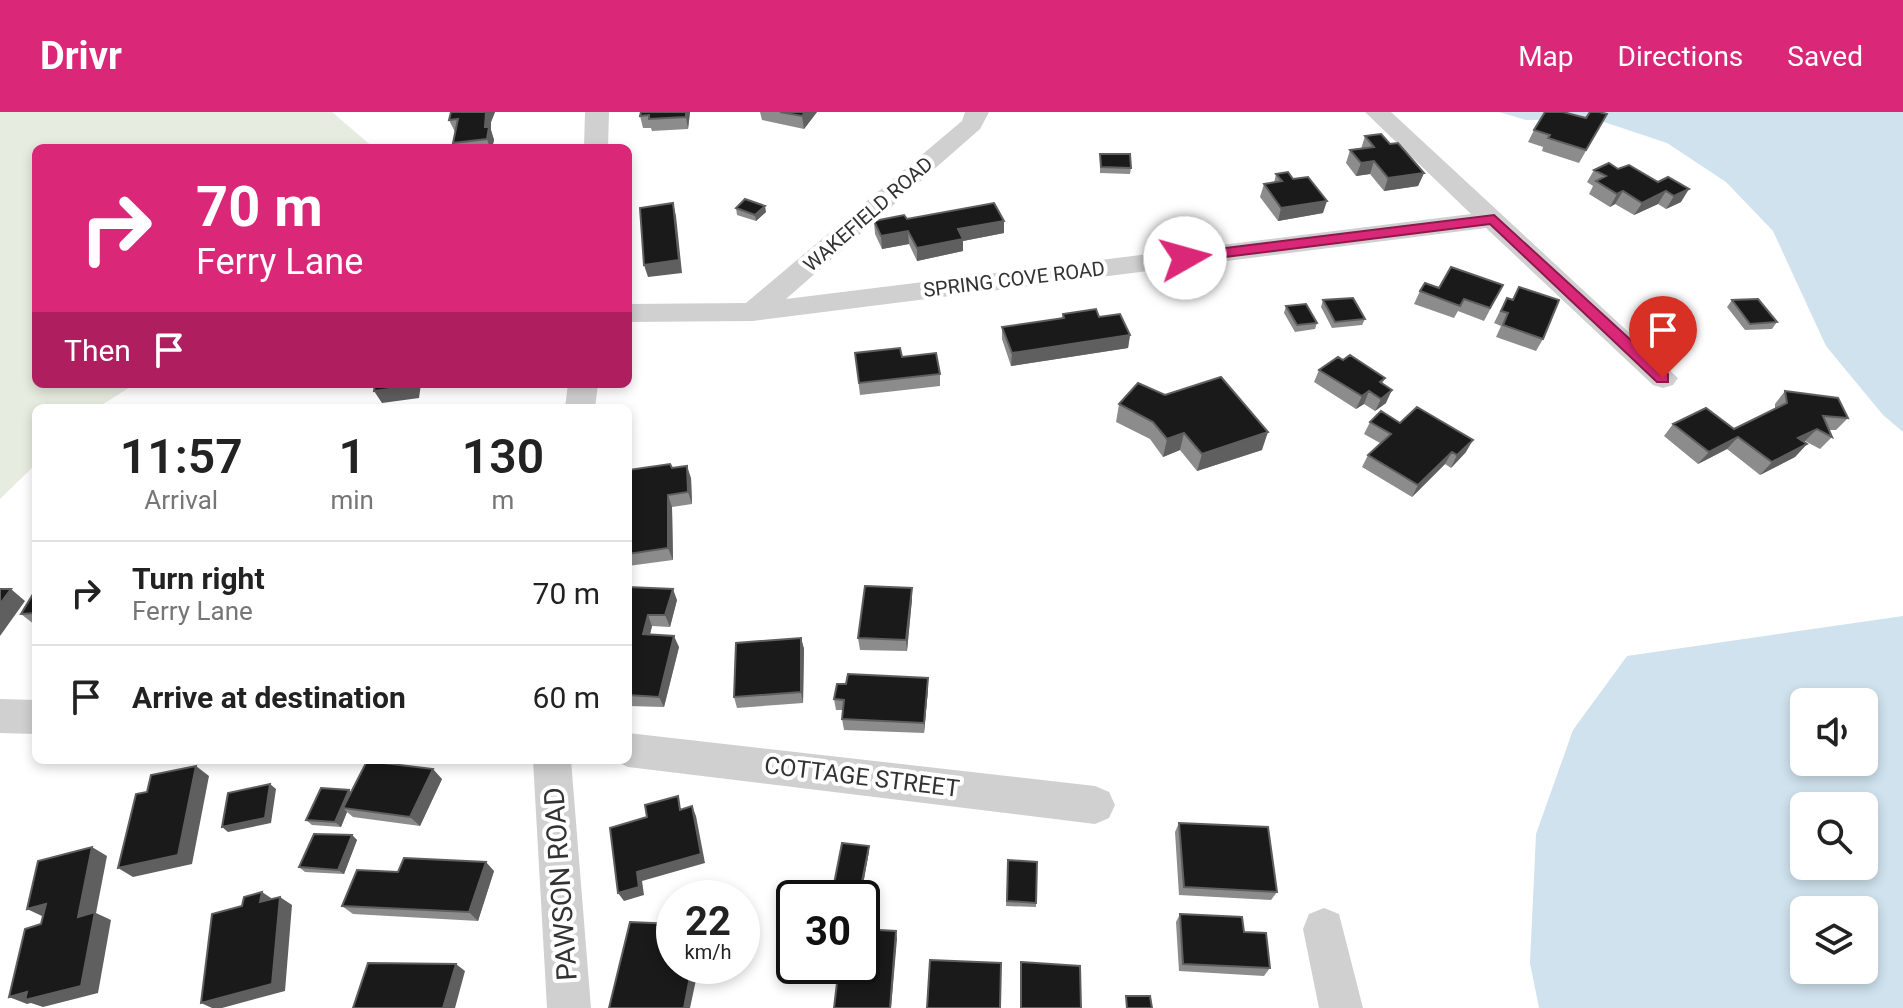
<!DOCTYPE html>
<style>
body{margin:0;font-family:Roboto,sans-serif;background:#f2f2f2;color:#222;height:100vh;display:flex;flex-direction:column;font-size:30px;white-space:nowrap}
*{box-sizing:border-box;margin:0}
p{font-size:26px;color:#767676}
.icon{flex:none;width:44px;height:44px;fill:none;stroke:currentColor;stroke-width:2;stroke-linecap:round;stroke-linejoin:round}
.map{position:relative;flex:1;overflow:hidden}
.sheet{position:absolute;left:32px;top:292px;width:600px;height:360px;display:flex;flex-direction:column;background:#fff;border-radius:12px;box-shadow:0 4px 12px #0003}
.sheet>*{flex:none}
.hud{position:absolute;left:32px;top:32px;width:600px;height:244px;border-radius:12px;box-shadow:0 4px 12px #0003;background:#db2777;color:#fff;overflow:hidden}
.buttons{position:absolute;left:1790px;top:576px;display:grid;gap:16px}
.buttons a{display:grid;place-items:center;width:88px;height:88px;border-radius:12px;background:#fff;box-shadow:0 4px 12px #0003;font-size:40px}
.speed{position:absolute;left:656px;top:768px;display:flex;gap:16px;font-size:40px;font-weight:700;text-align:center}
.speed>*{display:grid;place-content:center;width:104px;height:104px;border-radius:50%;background:#fff;box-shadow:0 4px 12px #0003;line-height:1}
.speed small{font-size:20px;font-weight:400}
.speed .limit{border:4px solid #111;border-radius:12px;background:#fff;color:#111}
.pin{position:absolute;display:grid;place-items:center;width:68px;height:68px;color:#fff;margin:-82px -34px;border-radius:50% 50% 50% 0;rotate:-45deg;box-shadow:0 0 8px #0007}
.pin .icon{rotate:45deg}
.me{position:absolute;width:88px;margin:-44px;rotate:83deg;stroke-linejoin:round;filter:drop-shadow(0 0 6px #0008)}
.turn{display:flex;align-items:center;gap:28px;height:168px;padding:0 32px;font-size:36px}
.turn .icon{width:104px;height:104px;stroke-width:2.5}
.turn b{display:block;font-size:56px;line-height:68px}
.then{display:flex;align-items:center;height:76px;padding:0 32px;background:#0003;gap:16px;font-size:30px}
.eta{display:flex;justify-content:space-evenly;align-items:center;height:136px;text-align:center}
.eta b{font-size:48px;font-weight:600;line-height:56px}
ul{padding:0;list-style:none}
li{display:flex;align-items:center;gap:24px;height:104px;padding:0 32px;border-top:2px solid #e0e0e0}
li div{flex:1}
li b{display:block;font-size:30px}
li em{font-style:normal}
header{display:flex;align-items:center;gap:48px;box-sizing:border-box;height:112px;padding:0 40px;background:#db2777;color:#fff}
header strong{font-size:38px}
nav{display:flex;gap:44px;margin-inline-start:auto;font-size:28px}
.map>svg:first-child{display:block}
.green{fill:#e6ecdf}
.water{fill:#cfe2ee;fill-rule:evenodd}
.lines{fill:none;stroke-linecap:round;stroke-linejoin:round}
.street{fill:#d0d0d0;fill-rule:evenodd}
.wall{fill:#8c8c8c}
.shaded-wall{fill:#5f5f5f}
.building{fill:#1a1a1a;stroke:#5f5f5f;stroke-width:2}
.route{fill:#db2777;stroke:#8e194d;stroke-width:2}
.labels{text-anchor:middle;stroke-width:8;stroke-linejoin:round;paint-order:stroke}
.far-street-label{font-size:20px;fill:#333;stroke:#fff}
.street-label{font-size:24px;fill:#333;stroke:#fff}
.near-street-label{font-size:28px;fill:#333;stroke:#fff}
</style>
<header>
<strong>Drivr</strong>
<nav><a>Map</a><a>Directions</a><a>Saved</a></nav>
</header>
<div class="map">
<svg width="1903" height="896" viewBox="0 0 1903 896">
<rect width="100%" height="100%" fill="#fff"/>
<path class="green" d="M0,0H332L374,36H36V272H135L97,296H36V352L0,387Z"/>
<path class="water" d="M1499,0H1903V320L1883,303L1826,234L1773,119L1726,70L1667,31L1595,7L1526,8Z
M1903,504V896H1539L1530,851L1536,722L1573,618L1627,544ZM1804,590H1864V650H1804ZM1804,694H1864V754H1804ZM1804,798H1864V858H1804Z"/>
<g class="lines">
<path class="street" d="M585,0H609L608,36H584Z
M965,0H989L980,17L786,187L1471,102L1365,0H1391L1678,266L1673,273L1663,276L1653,273L1486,116L753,209L628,210V192L746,191L962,9Z
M568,272H598L595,296H565Z
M0,587L36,588V622L0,621Z
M628,621L1095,674L1109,680L1115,693L1109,706L1095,712L628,655L613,648H628Z
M533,648H571L591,896H547Z
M1324,796L1339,802L1363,896H1319L1303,817L1309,802Z"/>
</g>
<path class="wall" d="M451,0H495L491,10V18L494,28L492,36H455L453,31L455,20L449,8Z
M690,0L688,17L652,19L651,16H643L640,4Z
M760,0H817L804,17L762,8Z
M1607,2L1579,51L1542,39L1543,35L1528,30L1534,18L1586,6Z
M1365,24L1390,32L1424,61L1418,74L1384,79L1370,62L1356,64L1346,51L1350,38L1361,37Z
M1100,42L1131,56L1130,62L1100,61Z
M1618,57L1658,70L1681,90L1666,97L1658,92L1634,103L1615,92L1610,95L1589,82L1593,74L1587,70L1594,58Z
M1276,62L1293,67L1323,101L1278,109L1260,85L1264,72L1274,71Z
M736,96L766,100L756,109L737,103Z
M907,107L1004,121L963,129V139L917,149L909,132L882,137L875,122L874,109Z
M1503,173L1484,209L1458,199L1454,206L1414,192L1420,179L1439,176Z
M1519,175L1543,227L1536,239L1496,225L1501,214L1494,211L1500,199L1507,186L1512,188Z
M1323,188L1365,207L1362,213L1332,216L1321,195Z
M1732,188L1777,210L1772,217L1745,218L1727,195Z
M1286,194L1317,211L1315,217L1295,220L1284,201Z
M1063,202L1099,205L1130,223L1128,236L1011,254L1002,227V215L1062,206Z
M855,241L902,245L940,262V274L860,283Z
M1343,248L1385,266L1382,272L1386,291L1375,299L1364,292L1356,297L1314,270L1319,258Z
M1785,279L1848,306L1836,318H1829L1832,325L1820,337L1805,329L1803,330L1807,332L1795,345L1760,363L1727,337L1698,352L1664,324L1673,312L1734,317L1775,297V292Z
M1119,292L1262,338L1197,359L1180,338L1163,345L1150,327L1116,310Z
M1370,310L1400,311L1466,340L1451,356L1445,352L1412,385L1362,355L1368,343L1380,331L1364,322Z
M672,356L691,366L692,392L672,395L673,448L628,454V358Z
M628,475L677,488L670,515L652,514L650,523L679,535L664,595L628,594Z
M36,477V513H35L21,502Z
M912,487L907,539L860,538L858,526Z
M801,526L804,537L803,591L737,596L734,585Z
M928,566V577L924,621L844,618L842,607L843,598H836L834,587L846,572Z
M442,667L420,714L353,705L347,700L341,715L312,713L306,708L351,680Z
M1179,711L1277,780L1271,788L1179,783L1175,720Z
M352,723L357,728L344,762L305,760L299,755Z
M869,739L861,784L834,782L833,777Z
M1008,748L1036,791V795L1006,794Z
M494,759L478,809L353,802L342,794L398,760Z
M1180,802L1244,820L1270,856L1264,864L1179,859L1176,810Z
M1021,850L1081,896H1020V858Z"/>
<path class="shaded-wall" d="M486,0H495L491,10V18L494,28L492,36H490L487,27L485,15Z
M686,0H690L688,17L686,5Z
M805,0H817L804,17L802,4Z
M1374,49L1370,62L1356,64L1361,51Z
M1424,61L1418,74L1384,79L1388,66Z
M1689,77L1681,90L1666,97L1674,84Z
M1623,79L1615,92L1610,95L1617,82Z
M1666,79L1658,92L1634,103L1642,91Z
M1327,89L1323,101L1278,109L1281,96Z
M673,91L676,104L682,161L648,165L644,153Z
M765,94L766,100L756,109L755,103Z
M1004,109V121L963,129V139L917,149V136L958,117Z
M908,119L909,132L882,137L881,124Z
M1130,223L1128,236L1011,254L1012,241Z
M412,272H421L419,286L382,291L374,279Z
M1392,278L1386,291L1375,299L1381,287Z
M1369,279L1364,292L1356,297L1362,284Z
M1817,317L1805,329L1787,338L1798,326Z
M1268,320L1262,338L1197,359L1202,342Z
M1184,321L1180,338L1163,345L1167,327Z
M1738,325L1727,337L1698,352L1709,340Z
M1473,328L1466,340L1451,356L1457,343Z
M1807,332L1795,345L1760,363L1772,350Z
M1452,340L1445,352L1412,385L1418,373Z
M687,354L691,366L692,392L688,380Z
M668,383L672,395L673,448L668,436Z
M912,476V487L907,539L906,528Z
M11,477L25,489L0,524V492Z
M673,477L677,488L670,515L665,503Z
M648,503L652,514L647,533L643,522Z
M674,524L679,535L664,595L659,585Z
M801,526L804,537L803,591L801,580Z
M928,566V577L924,621V611Z
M196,654L209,664L192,752L133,765L118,756Z
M433,657L442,667L420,714L410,705Z
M270,672L276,677L271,711L228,720L222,715Z
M349,678L354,683L343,696L347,700L341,715L335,710Z
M692,694L696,704L705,751L642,769L644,783L624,789L618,781Z
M352,723L357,728L344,762L338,758Z
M869,734V739L861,784L860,780Z
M92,735L107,744L96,801L111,808L98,881L43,895L31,891L27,892L9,885L27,880L78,805Z
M486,750L494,759L478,809L469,800Z
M262,780L274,788L260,790Z
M280,785L292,793L285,879L222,896H212L201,891Z
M46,792L44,805L27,797Z
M896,819L897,827L891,896H890Z
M456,852L465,859L455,896H443Z
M692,854H699L690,896H684Z"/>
<path class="building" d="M451,0H486L485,15H489L487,27L453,31L458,7L449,8Z
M641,0H686V5L649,7V3L640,4Z
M780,0H805L802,4Z
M1545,0H1563L1586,6L1590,0H1599L1607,2L1586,38L1548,26L1550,23L1534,18Z
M1381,22L1390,32L1398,31L1424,61L1388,66L1374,49L1361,51L1350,38L1374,35L1365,24Z
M1100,42H1130L1131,56L1101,55Z
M1609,51L1618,57L1629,53L1658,70L1668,65L1689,77L1674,84L1666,79L1642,91L1623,79L1617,82L1596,69L1606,64L1594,58Z
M1288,60L1293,67L1308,65L1327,89L1281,96L1264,72L1282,69L1276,62Z
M745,87L765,94L755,103L736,96Z
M673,91L679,148L644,153L640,96Z
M994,91L1004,109L958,117L963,127L917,136L908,119L881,124L874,109L904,103L907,107Z
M1451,155L1503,173L1490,196L1464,187L1460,194L1420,179L1425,171L1439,176Z
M1519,175L1559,188L1543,227L1503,213L1508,201L1501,199L1507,186L1513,188Z
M1353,186L1365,207L1335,210L1323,188Z
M1758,187L1777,210L1750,212L1732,188Z
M1306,192L1317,211L1297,213L1286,194Z
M1096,197L1099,205L1120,202L1130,223L1012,241L1002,215L1064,206L1063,202Z
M900,236L902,245L936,241L940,262L859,271L855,241Z
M1350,243L1385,266L1380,270L1392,278L1381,287L1369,279L1362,284L1319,258L1338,245L1343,248Z
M1221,265L1268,320L1202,342L1184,321L1167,327L1153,310L1119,292L1138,271L1165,283Z
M375,272H412V274L374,279Z
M1785,279L1838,286L1848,306L1823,304L1832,325L1817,317L1798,326L1807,332L1772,350L1738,325L1709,340L1673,312L1706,296L1734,317L1787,291Z
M1417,295L1473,328L1457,343L1452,340L1418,373L1368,343L1391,322L1370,310L1381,299L1400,311Z
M670,352L672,356L687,354L688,380L668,383V436L628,442V358Z
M865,474L912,476L906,528L858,526Z
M628,475L673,477L665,503H648L643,522L674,524L659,585L628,583Z
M0,477H11L0,492Z
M36,477V501L21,502Z
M801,526V580L734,585L736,531Z
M848,562L928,566L924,611L842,607L844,588L834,587L837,572H846Z
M367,649L433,657L410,705L343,696Z
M196,654L178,743L118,756L136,682L147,680L151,663Z
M270,672L265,706L222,715L228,681Z
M321,676L349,678L335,710L306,708Z
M678,684L680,698L692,694L701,742L637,760L639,775L618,781L610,716L647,705L645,693Z
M1179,711L1268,715L1277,780L1184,775Z
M314,722L352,723L338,758L299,755Z
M842,731L869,734L860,780L833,777Z
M92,735L78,805L95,800L81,874L25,888L27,880L9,885L25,817L41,812L46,792L27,797L38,749Z
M404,746L486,750L469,800L342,794L357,758L398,760Z
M1008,748L1037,750L1036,791L1007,789Z
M262,780L260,790L280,785L272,872L201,891L212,802L242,794L244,785Z
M1180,802L1242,805L1244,820L1266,821L1270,856L1183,852Z
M630,810L674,812V854H692L684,896H609Z
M862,817L896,819L890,896H834L839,854H862Z
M930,848L1001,851L1000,896H927Z
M1021,850L1080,854L1081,896H1021Z
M368,851L456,852L443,896H353Z
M1126,884H1150L1152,896H1127Z"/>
<path class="route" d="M1494,103L1668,262V270H1657L1490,112L1185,150L1178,146L1185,141Z"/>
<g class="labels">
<g class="far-street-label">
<text transform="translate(868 102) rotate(-41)" y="7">WAKEFIELD ROAD</text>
<text transform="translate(1014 167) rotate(-7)" y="7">SPRING COVE ROAD</text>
</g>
<g class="street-label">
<text transform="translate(862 665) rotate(7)" y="8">COTTAGE STREET</text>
</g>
<g class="near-street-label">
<text transform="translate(560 772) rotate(-94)" y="10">PAWSON ROAD</text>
</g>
</g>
</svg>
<div class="buttons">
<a><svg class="icon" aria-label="sound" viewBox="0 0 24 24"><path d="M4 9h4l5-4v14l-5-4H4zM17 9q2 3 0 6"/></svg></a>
<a><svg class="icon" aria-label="search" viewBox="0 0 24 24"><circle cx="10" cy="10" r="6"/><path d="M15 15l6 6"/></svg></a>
<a><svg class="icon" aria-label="layers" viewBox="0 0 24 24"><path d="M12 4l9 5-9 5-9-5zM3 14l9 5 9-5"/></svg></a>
</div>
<div class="speed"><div>22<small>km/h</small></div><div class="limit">30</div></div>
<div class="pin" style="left:1663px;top:266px;background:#d93025"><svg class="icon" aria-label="arrive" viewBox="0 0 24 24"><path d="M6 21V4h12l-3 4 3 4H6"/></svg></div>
<svg class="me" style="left:1185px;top:146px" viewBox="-20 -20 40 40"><circle r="19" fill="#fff"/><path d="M0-13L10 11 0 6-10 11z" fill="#db2777"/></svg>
<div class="hud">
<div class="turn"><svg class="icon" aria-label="right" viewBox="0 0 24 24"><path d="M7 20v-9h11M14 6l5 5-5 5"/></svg><div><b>70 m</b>Ferry Lane</div></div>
<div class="then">Then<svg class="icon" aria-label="arrive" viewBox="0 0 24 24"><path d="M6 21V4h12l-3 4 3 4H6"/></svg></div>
</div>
<section class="sheet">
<div class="eta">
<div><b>11:57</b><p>Arrival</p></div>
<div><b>1</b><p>min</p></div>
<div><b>130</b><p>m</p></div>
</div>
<ul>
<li><svg class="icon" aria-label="right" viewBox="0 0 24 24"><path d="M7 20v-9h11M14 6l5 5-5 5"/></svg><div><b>Turn right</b><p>Ferry Lane</p></div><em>70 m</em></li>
<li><svg class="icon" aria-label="arrive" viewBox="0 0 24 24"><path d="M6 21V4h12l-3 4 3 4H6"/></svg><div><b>Arrive at destination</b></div><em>60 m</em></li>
</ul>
</section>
</div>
